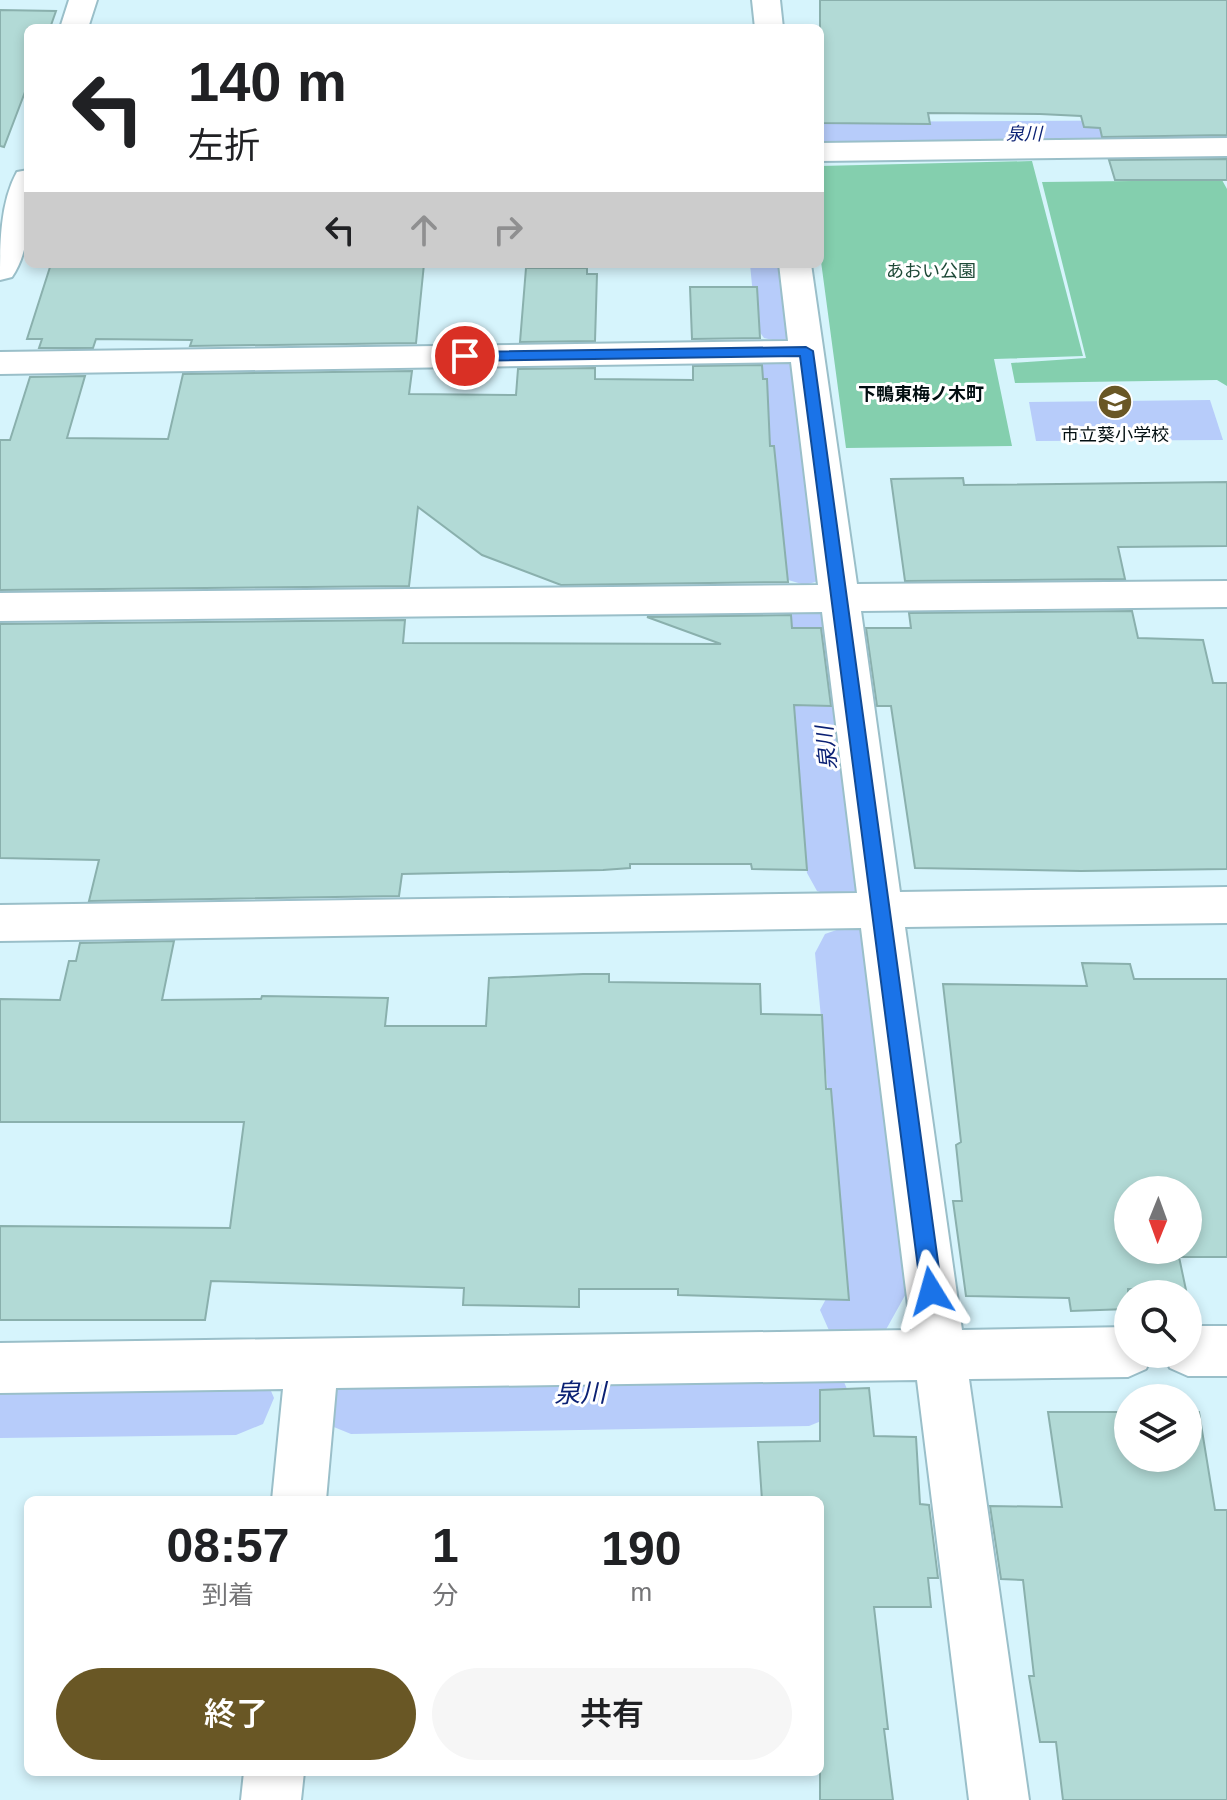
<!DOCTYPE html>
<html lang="ja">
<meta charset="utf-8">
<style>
body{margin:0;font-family:Arial,"Noto Sans JP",sans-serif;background:#f6f6f6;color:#202124;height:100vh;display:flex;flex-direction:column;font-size:30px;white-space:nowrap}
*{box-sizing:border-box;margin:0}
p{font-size:26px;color:#757577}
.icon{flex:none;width:44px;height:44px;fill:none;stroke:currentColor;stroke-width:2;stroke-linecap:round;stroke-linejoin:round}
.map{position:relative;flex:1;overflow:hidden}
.drawer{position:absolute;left:24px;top:1496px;width:800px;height:280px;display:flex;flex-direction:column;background:#fff;border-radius:12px;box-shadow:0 4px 12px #0003}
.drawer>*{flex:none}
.top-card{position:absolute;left:24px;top:24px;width:800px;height:244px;border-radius:12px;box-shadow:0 4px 12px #0003;background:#fff;color:#202124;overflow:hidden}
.needle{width:52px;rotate:181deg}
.controls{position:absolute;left:1114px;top:1176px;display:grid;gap:16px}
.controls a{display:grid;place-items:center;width:88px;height:88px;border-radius:50%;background:#fff;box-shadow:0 4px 12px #0003;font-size:40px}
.pin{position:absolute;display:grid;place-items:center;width:68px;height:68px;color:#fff;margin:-34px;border:4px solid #fff;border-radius:50%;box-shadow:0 2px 8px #0007}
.me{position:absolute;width:88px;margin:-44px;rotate:352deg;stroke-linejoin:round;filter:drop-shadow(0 0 6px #0008)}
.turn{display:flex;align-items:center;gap:28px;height:168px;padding:0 32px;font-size:36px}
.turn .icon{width:104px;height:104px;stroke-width:2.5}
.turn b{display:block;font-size:56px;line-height:68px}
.lanes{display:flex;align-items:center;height:76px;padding:0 32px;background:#0003;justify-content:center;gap:40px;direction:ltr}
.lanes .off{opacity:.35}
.eta{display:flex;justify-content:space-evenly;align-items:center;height:136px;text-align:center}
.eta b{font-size:48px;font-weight:600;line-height:56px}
.primary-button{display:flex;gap:16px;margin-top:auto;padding:16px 32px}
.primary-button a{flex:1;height:92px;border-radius:48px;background:#695725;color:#fff;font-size:32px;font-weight:600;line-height:92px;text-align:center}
.primary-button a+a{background:#f6f6f6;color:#202124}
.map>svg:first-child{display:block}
.green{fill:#84cfae}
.water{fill:#b7ccfa}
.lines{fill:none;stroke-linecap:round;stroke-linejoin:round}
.canal{fill:#b7ccfa;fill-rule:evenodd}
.building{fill:#b2dad6;stroke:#8ab0ad;stroke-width:2;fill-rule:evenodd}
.minor-casing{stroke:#9abfc9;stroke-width:4}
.minor{fill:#fff;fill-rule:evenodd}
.route{fill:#1a73e8;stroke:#114b97;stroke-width:2}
.labels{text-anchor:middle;stroke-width:6;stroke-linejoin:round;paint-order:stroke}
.far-water-label{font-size:18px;font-style:italic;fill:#0b2174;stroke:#fff}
.far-park-label{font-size:18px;fill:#1e4937;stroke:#fff}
.far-neighbourhood-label{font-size:18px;font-weight:bold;fill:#020e11;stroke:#fff}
.far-poi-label{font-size:18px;fill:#020e11;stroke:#fff}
.water-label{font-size:22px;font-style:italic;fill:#0b2174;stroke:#fff}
.near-water-label{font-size:26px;font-style:italic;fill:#0b2174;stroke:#fff}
</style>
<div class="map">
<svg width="1227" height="1800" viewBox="0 0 1227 1800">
<rect width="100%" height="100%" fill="#d6f4fc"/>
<path class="green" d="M1032,161L1083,356L994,359L1012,446L846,448L820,254V166Z
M1222,180L1227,189V386L1217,380L1015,383L1011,363L1086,358L1042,182Z"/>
<path class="water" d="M1210,400L1223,440L1036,441L1029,402Z"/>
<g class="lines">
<path class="canal" d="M1227,120V146L820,148V122Z
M750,264H798L806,327L798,338L781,342L764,338L756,327Z
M784,355L802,360L809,371L833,566L825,579L805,585L785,579L777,566L759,371L766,360Z
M813,602L833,608L841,622L871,873L861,891L839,898L817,891L807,873L785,622L793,608Z
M848,926L871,934L881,953L918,1272L883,1335L857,1345L831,1335L820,1310L844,1266L815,953L825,934Z
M809,1352L836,1363L847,1389L836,1415L809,1426L351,1434L324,1423L313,1397L324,1371L351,1360Z
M236,1361L263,1372L274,1398L263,1424L236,1435L0,1438V1364Z"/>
</g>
<path class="building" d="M820,0H1227V135L1102,137L1100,128L1084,127L1081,116L1040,114L928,113L930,124L820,123Z
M0,10L56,11L50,28H28V84L4,147L0,146Z
M1227,159V180H1115L1109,160Z
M51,264L351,267V264H424L416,343L190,346L192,340L96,339L93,348H39L42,339H27Z
M526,268H587V274H597L595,341L520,342Z
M690,287H757L760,338L692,339Z
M762,365L763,379H767L770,446H774L788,582L561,585L482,555L418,507L409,586L0,590V440H10L30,377L85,376L67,438L168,439L183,374L412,371L409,394L516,395L518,369L595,368V379L693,380V366Z
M963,478L964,485L1227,482V546L1118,547L1125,579L905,581L891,479Z
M1132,611L1138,638L1203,640L1213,683H1227V869L1081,871L915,868L891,706H877L866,628H911L909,613Z
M791,615L792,628H821L831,706L794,705L807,870L752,869L751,864H630V868L603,870L402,874L399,896L89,901L99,860L0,858V624L405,620L403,643L721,644L647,617Z
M174,941L162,1000L261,999L262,996L388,998L385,1026H486L489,978L583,974H609V982L760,984L761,1014L822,1015L826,1089H831L849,1300L678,1295V1289H579V1307L463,1305L464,1288L211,1281L205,1320H0V1226L230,1228L244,1122H0V999L60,1000L69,961H76L80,943Z
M1082,963L1130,964L1134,979H1227V1257H1179L1186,1290L1128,1289V1309L1071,1311L1069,1298L966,1296L953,1201H962L956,1145L961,1142L943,984L1087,986ZM1128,1190H1188V1250H1128Z
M869,1388L874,1436L916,1437L920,1504L929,1505L938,1578H928L931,1607H874L888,1729H884L893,1800H820V1500H762L758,1442L820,1441V1390Z
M1048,1412H1128V1458H1188V1412H1199L1215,1510H1227V1800H1063L1056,1742H1040L1029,1676H1034L1023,1580L1001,1579L990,1506L1062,1507Z"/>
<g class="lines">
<g class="minor-casing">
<path id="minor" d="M69,0H97L88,28H60Z
M752,0H780L783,28H755Z
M1227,138V156L820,161V143Z
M28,170C28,205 33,246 12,277L0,280C0,244 0,203 17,172Z
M779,264H811L857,584L1227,581V607L861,611L900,892L1227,887V923L905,927L962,1330L1128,1327V1354H1153L1146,1369L1128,1377L969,1379L1029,1800H969L917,1380L336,1388L326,1500H272L283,1389L0,1393V1343L911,1330L861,928L0,941V905L857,893L822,612L0,621V593L818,585L791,362L0,374V352L788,341Z
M1188,1326H1227V1376H1188L1170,1368L1163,1354H1188Z
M244,1772H304L301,1800H241Z"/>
</g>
<use href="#minor" class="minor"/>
</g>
<path class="route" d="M806,347L813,351L942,1291L939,1298L931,1301L924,1298L921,1291L800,356L465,361L458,356L465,352Z"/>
<defs>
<g id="school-disc" transform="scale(1.8)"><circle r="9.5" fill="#695725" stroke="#fff"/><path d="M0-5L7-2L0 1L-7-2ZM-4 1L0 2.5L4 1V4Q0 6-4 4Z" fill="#fff"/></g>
</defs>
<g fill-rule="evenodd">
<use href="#school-disc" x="1115" y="402"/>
</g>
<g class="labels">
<g class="far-water-label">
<text x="1024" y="140">泉川</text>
</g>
<g class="far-park-label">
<text x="931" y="277">あおい公園</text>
</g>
<g class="far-neighbourhood-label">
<text x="921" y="400">下鴨東梅ノ木町</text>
</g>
<g class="far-poi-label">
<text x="1115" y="441">市立葵小学校</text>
</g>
<g class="water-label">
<text transform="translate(826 748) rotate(-96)" y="8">泉川</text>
</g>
<g class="near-water-label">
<text transform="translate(580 1393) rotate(-1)" y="9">泉川</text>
</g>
</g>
</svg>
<div class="controls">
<a><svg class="needle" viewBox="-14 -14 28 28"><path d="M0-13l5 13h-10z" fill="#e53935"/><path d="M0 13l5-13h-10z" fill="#757577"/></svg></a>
<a><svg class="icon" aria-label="search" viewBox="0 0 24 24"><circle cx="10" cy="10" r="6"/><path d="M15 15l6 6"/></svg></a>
<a><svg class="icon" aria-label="layers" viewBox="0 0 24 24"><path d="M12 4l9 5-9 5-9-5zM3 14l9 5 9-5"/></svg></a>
</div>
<div class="pin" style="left:465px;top:356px;background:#d93025"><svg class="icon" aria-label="arrive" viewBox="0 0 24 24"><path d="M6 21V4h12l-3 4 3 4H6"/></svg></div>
<svg class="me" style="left:931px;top:1291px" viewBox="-20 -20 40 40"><path d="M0-17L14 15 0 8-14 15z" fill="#1a73e8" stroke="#fff" stroke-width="4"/></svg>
<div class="top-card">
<div class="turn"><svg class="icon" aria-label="left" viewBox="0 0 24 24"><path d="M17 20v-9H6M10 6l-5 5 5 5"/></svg><div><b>140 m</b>左折</div></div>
<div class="lanes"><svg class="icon" aria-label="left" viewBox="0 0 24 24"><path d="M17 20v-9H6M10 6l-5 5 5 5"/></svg><svg class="icon off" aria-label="ahead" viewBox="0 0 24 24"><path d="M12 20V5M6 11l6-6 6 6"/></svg><svg class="icon off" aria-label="right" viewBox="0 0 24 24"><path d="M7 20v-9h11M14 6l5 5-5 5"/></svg></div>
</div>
<section class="drawer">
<div class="eta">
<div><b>08:57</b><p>到着</p></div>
<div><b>1</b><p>分</p></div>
<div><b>190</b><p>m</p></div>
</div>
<div class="primary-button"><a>終了</a><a>共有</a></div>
</section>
</div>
